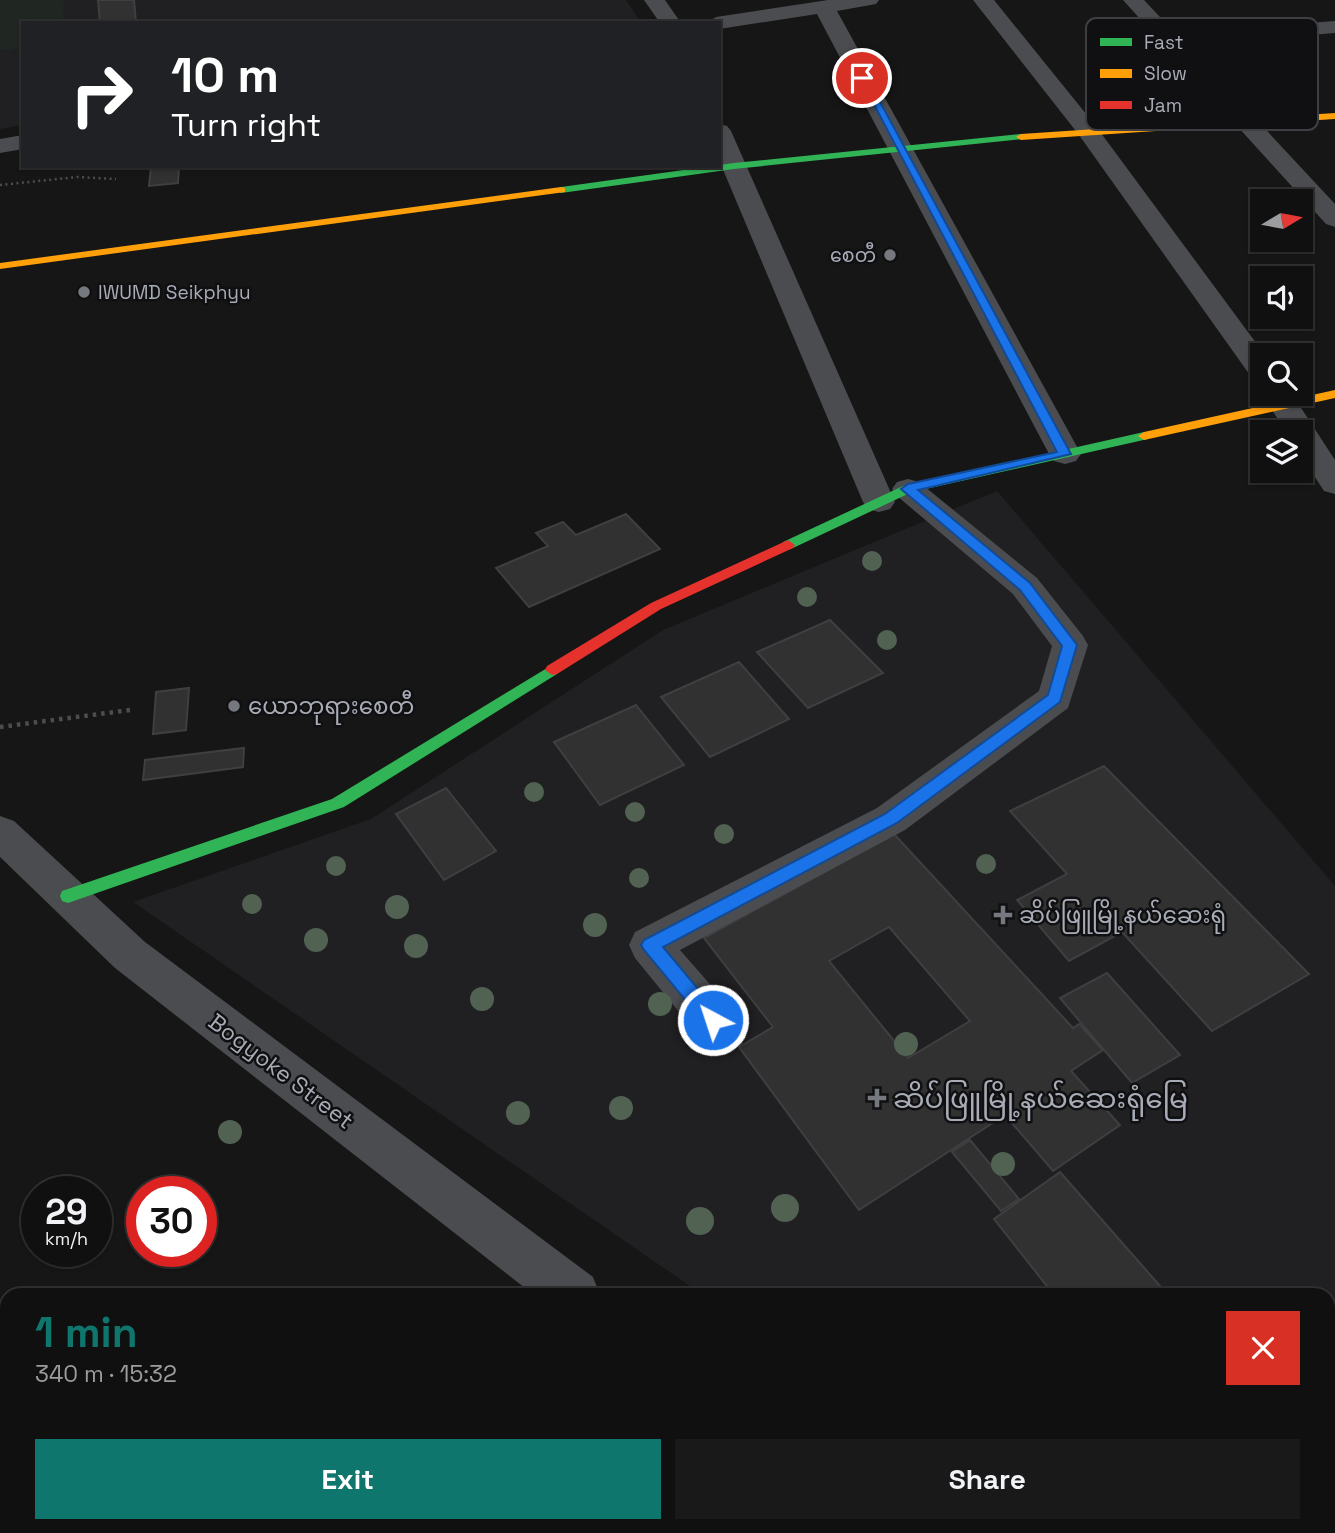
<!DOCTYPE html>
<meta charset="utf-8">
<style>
body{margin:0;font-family:"Space Grotesk","Noto Sans Myanmar",sans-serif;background:#191919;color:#f1f3f6;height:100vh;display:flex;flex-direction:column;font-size:26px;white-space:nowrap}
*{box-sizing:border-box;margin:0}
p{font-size:23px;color:#9c9d9f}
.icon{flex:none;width:38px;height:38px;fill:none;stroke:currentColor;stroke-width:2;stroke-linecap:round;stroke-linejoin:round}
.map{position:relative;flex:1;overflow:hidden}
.side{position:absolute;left:0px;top:1288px;width:1335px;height:245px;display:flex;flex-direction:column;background:#101010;border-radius:21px 21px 0 0;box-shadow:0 2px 5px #0004,0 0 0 2px #303030}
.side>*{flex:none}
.guide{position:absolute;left:21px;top:21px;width:700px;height:147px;border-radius:0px;box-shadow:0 2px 5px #0004,0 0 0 2px #303030;background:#202124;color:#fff;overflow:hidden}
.needle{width:46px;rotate:80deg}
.controls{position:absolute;left:1250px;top:189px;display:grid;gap:14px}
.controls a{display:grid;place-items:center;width:63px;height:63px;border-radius:0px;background:#101010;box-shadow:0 2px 5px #0004,0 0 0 2px #303030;font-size:35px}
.speed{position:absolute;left:21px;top:1176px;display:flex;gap:14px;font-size:35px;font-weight:700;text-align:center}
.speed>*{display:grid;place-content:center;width:91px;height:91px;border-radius:50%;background:#101010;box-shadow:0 2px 5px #0004,0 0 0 2px #303030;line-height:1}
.speed small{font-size:18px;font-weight:400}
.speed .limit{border:10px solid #d22;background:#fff;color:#111}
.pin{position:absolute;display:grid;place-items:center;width:60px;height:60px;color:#fff;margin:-30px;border:4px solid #fff;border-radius:50%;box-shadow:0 2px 7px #0007}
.me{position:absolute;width:77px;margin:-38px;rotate:320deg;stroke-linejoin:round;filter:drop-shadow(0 0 5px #0008)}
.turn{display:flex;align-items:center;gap:24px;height:147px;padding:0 35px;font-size:32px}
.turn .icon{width:91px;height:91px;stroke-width:2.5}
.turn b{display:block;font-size:49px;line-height:60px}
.round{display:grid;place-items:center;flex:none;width:74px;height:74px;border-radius:0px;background:#191919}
.head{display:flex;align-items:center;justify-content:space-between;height:119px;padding:0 35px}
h1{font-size:42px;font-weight:700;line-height:52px;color:#0f766e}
.cta{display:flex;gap:14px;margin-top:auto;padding:14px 35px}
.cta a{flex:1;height:80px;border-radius:0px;background:#0f766e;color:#fff;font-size:28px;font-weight:700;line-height:80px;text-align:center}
.cta a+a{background:#191919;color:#f1f3f6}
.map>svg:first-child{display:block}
.built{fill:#202022}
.green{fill:#202621}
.building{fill:#313132;stroke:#3f3f42;stroke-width:2;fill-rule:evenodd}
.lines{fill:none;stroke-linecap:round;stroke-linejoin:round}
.path-far1{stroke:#4c4d50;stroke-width:2.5;stroke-dasharray:2 3.5;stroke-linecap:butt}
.path{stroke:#4c4d50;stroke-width:4.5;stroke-dasharray:3.5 5;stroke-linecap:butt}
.street{fill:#4b4c4f;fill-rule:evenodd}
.fast{fill:#30b455;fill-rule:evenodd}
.slow{fill:#ff9f0a;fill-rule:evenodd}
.jam{fill:#e5322d;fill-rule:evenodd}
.tree{fill:#516152}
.route{fill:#1a73e8;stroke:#114b97;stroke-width:2}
.poi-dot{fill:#75787e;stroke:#101012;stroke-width:2.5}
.labels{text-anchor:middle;stroke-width:5;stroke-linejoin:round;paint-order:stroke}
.far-poi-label{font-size:19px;fill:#a8acb6;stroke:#101012;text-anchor:end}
.poi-label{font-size:23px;fill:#a8acb6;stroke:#101012;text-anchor:start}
.street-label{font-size:23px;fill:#a8acb6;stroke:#101012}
.near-poi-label{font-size:28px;fill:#a8acb6;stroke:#101012;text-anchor:start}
.key{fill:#101012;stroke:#3e3f43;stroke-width:2}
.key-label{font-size:19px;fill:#a8acb6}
</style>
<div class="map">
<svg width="1335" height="1533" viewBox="0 0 1335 1533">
<rect width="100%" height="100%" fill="#161616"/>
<path class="built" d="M0,0H626L640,21L23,23V125L0,129Z
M997,491L1335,886V1533H1048L1038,1526H1328V1295H703L133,902L371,819L663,630Z"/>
<path class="green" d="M0,0H64L63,23H23V48L0,50Z"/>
<path class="building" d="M98,0H134L136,23H100Z
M151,166H179L178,183L149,186Z
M626,514L660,549L529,607L496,568L548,546L536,533L563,522L576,535Z
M830,620L883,673L808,708L757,652Z
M739,662L789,719L710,757L661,697Z
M189,688L186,730L153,734L156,692Z
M636,705L684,765L600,805L554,742Z
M244,748L243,767L143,780L145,760Z
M1104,766L1309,974L1212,1031L1122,932L1069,961L1017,900L1067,874L1010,811Z
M446,788L496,851L444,880L396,814Z
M894,834L1073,1028L1079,1024L1103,1050L1071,1071L1120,1125L1053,1171L1005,1115L859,1210L739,1047L773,1027L704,938ZM889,927L970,1021L908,1058L829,961Z
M1107,973L1180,1055L1132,1083L1060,998Z
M970,1140L1019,1199L1001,1211L952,1152Z
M1060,1172L1168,1295H1054L994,1219Z
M1335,1366V1474L1328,1466V1371Z"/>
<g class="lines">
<path class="path-far1" d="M0,185L77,177L116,179"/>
<path class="path" d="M0,727L130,710"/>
<path class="street" d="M644,0H665L681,23H660Z
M828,0H879L876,4L837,11L1081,454L1076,461L1065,464L1054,461L1049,454L817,14L719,29V23H706L716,17Z
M973,0H994L1095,125L1265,355H1262V381L1252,378L1079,135Z
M1123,0H1144L1175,33L1335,21V33L1187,45L1335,204V227L1326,224Z
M719,124L727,126L731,131L895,502L890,509L879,512L868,509L863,502L719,160Z
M23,135V149L0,153V139Z
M1262,394H1292L1335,460V494L1324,491L1300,454V432H1286Z
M908,479L919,482L1037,578L1083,636L1088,645L1068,708L905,830L680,950L729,1006L735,1020L729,1034L713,1040L697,1034L635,958L629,945L635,932L877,808L1039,691L1052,646L1013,594L897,496L892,489L897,482Z
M0,816L14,821L145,942L593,1277L600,1295H534L115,968L0,857Z
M851,1526H913L916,1533H854Z"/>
<path class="fast" d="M1021,134L1026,137L1024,139L734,169L561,193L556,190L561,187L734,163Z
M1144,432L1150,436L1148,439L912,492L793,548L788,550L781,545L783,542L903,486Z
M552,665L559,670L557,674L344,807L68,903L62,901L60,896L62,891L332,799Z"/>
<path class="slow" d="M1335,113V119L1021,140L1016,137L1021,134Z
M561,187L565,188V192L0,269V263Z
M1335,390V398L1144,440L1138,436L1144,432Z"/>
<path class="jam" d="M788,540L795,545L793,548L661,609L557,674L552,675L545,670L547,666L651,603Z"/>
</g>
<g class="tree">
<circle cx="872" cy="561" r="10"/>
<circle cx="807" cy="597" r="10"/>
<circle cx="887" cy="640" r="10"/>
<circle cx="534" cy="792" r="10"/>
<circle cx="635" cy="812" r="10"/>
<circle cx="724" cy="834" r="10"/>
<circle cx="986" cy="864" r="10"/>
<circle cx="336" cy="866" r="10"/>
<circle cx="639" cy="878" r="10"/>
<circle cx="252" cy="904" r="10"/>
<circle cx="397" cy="907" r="12"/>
<circle cx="595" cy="925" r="12"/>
<circle cx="316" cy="940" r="12"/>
<circle cx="416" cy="946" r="12"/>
<circle cx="482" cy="999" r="12"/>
<circle cx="660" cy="1004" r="12"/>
<circle cx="906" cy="1044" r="12"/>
<circle cx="621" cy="1108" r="12"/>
<circle cx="518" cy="1113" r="12"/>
<circle cx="230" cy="1132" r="12"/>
<circle cx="1003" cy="1164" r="12"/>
<circle cx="785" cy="1208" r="14"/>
<circle cx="700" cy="1221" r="14"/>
</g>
<path class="route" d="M859,76L867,78L1071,454L918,490L1030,583L1077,645L1060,702L897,823L663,947L719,1014L722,1020L719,1025L713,1028L706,1025L644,950L641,945L644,940L885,814L1048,695L1062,646L1020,590L901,489L908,484L1057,452Z"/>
<g class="poi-dot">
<circle cx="890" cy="255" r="7"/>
<circle cx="84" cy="292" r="7"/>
<circle cx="234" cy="706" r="7"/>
<path d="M999.5 904.5h7v7h7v7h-7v7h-7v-7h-7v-7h7z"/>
<path d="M873.5 1087.5h7v7h7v7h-7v7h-7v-7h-7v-7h7z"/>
</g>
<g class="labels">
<g class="far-poi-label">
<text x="876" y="262">စေတီ</text>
<text x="98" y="299" text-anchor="start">IWUMD Seikphyu</text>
</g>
<g class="poi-label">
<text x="248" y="714">ယောဘုရားစေတီ</text>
<text x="1019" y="923">ဆိပ်ဖြူမြို့နယ်ဆေးရုံ</text>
</g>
<g class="street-label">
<text transform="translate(281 1071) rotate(37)" y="8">Bogyoke Street</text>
</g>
<g class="near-poi-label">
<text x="893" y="1108">ဆိပ်ဖြူမြို့နယ်ဆေးရုံမြေ</text>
</g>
</g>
<rect x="1086" y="18" width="232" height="112" rx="10" class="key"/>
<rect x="1100" y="38" width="32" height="8" fill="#30b455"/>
<rect x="1100" y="69" width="32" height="9" fill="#ff9f0a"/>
<rect x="1100" y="101" width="32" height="8" fill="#e5322d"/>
<g class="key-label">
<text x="1144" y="49">Fast</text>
<text x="1144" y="80">Slow</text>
<text x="1144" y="112">Jam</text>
</g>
</svg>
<div class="controls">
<a><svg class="needle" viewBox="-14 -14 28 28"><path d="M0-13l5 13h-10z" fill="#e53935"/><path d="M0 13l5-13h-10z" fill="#9c9d9f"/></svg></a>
<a><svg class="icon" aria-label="sound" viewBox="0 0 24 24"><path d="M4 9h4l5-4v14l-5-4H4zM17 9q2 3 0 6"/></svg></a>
<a><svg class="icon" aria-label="search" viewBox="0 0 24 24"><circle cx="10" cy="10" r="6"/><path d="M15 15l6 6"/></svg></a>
<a><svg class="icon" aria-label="layers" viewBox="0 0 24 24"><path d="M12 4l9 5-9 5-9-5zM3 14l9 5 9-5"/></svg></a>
</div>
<div class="speed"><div>29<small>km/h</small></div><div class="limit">30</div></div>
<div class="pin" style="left:862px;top:78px;background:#d93025"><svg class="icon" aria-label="arrive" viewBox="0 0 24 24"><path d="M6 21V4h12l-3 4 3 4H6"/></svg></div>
<svg class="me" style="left:713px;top:1020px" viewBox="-20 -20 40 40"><circle r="17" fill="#1a73e8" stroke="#fff" stroke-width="3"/><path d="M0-11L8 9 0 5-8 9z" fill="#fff"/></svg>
<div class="guide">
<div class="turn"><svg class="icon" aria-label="right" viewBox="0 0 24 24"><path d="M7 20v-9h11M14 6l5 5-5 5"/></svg><div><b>10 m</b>Turn right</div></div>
</div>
<section class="side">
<div class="head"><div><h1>1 min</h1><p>340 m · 15:32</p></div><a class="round" style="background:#d93025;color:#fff"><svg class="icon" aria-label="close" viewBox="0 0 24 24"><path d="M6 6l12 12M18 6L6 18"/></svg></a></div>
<div class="cta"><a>Exit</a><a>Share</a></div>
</section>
</div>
